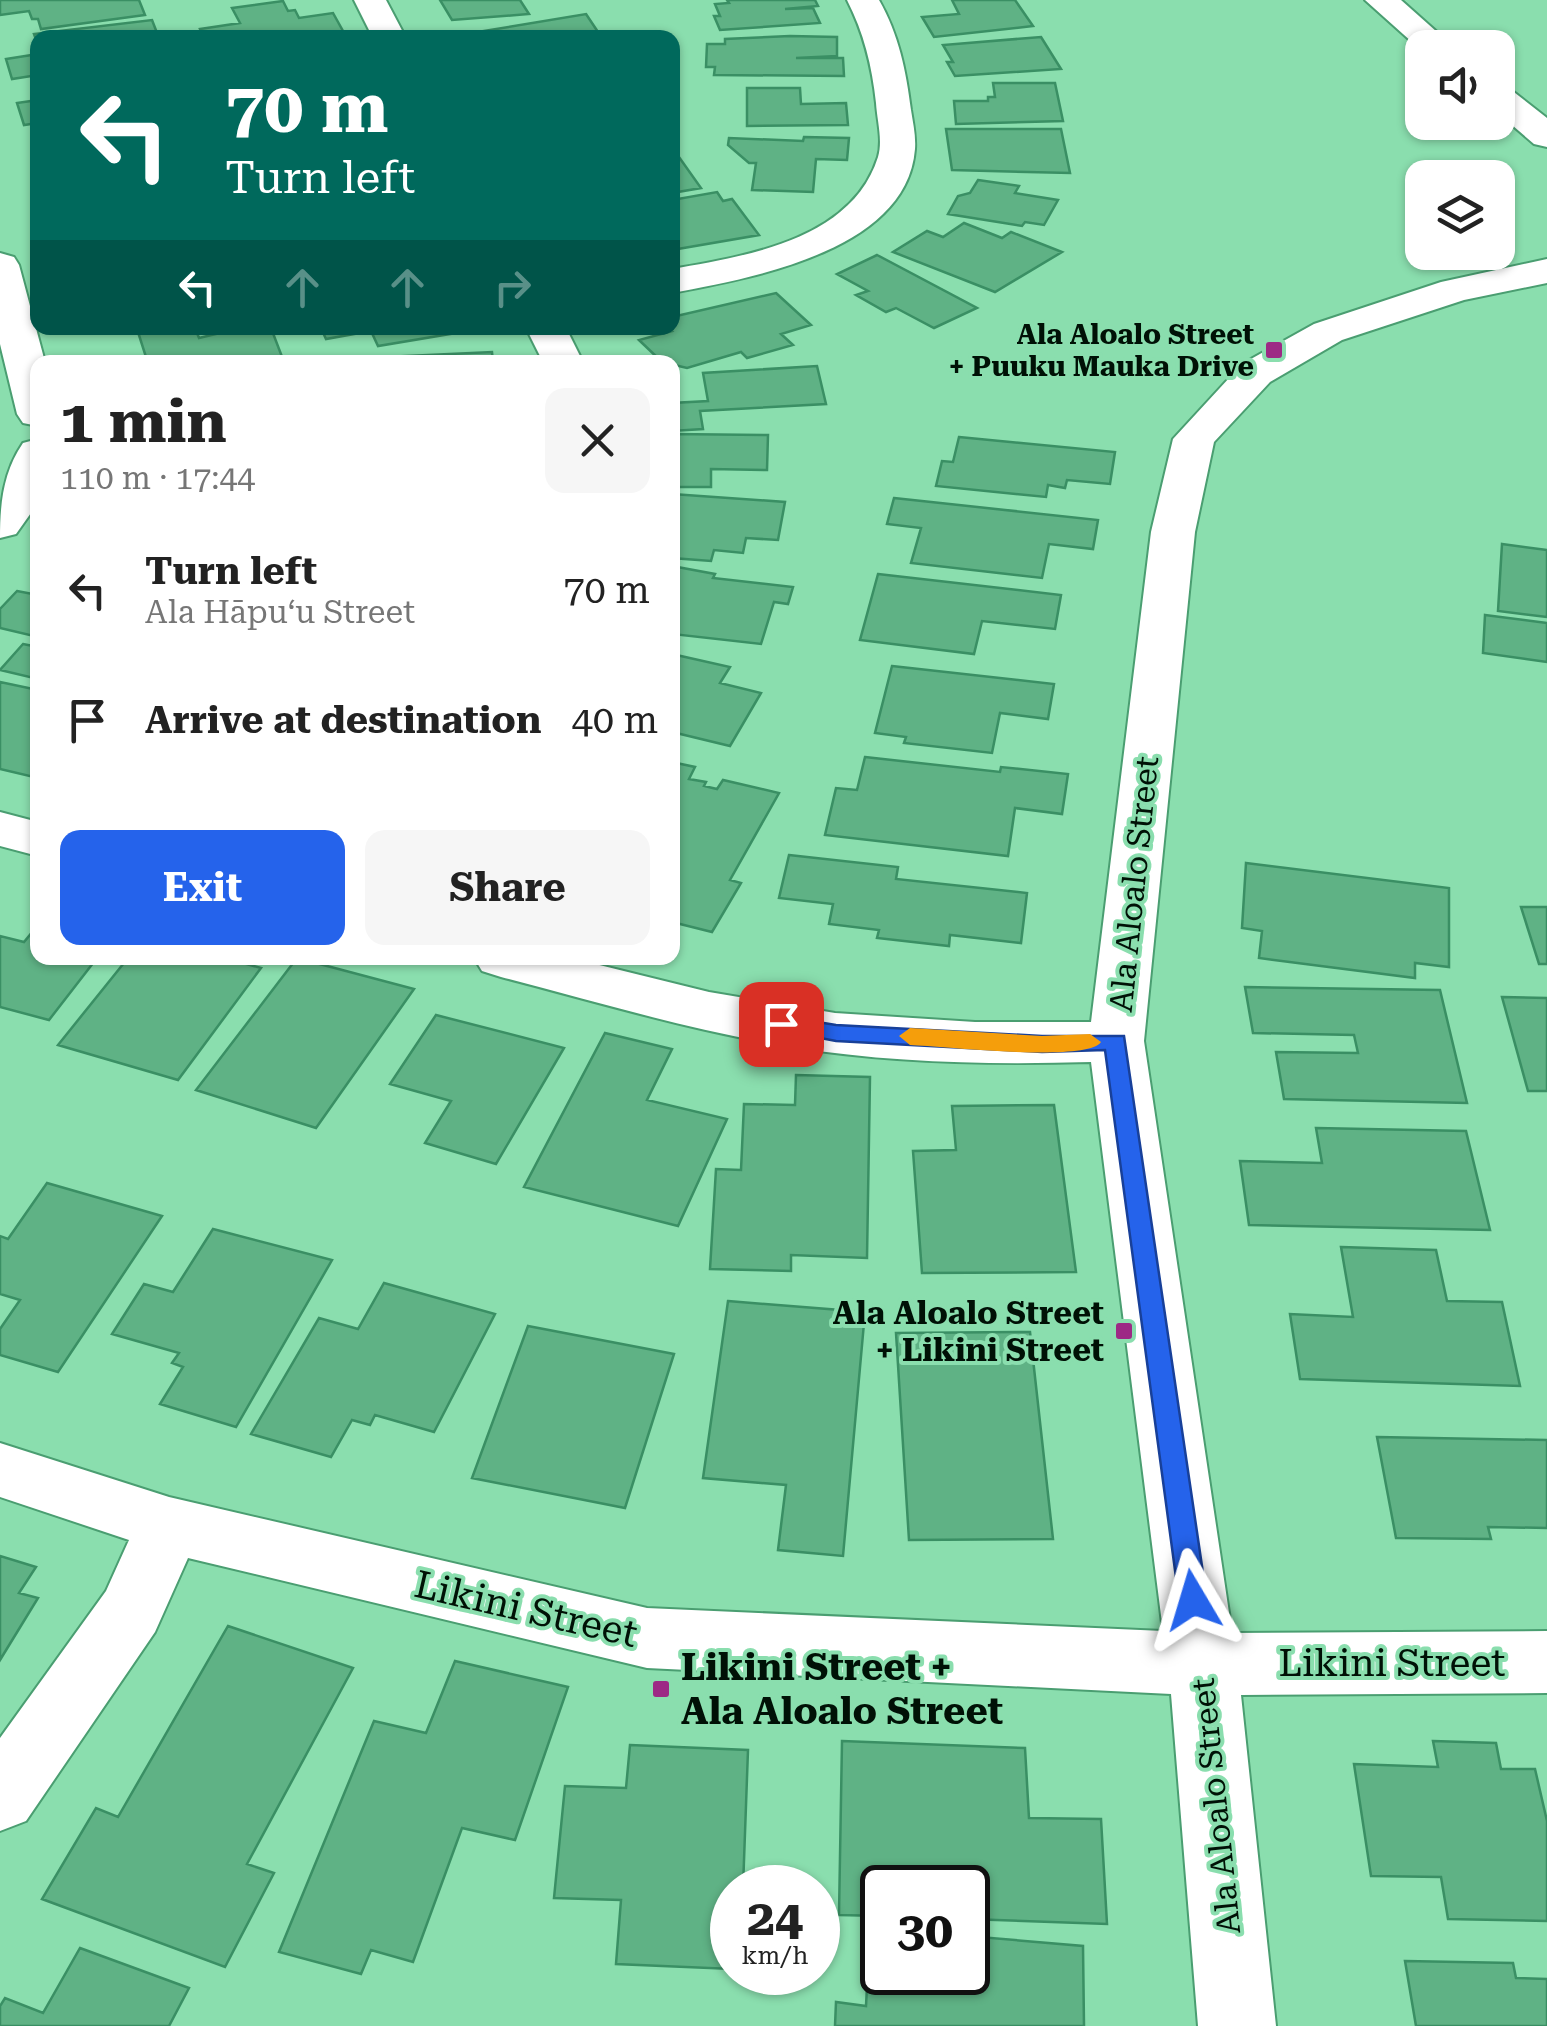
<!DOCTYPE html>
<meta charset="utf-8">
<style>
body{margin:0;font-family:"Roboto Serif",serif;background:#f6f6f6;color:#222;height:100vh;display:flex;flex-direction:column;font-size:38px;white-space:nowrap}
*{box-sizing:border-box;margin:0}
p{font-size:32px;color:#767676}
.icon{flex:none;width:55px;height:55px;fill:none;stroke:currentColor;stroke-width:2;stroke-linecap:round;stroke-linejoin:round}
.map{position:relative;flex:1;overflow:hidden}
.sheet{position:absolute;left:30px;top:355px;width:650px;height:610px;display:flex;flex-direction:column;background:#fff;border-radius:20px;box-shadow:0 2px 8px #0004}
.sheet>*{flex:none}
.hud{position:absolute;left:30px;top:30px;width:650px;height:305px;border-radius:20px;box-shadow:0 2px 8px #0004;background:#00695c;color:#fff;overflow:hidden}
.fabs{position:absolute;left:1405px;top:30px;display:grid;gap:20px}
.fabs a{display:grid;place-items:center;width:110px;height:110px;border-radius:20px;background:#fff;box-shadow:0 2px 8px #0004;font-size:50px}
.speed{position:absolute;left:710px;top:1865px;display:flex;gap:20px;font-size:50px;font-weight:700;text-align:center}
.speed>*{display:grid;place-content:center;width:130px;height:130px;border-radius:50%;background:#fff;box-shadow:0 2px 8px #0004;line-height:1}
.speed small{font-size:25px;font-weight:400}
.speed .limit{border:5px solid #111;border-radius:15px;background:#fff;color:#111}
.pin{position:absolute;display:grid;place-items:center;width:85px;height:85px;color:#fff;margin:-42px;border-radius:20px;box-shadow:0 5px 15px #0006}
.me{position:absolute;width:110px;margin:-55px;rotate:353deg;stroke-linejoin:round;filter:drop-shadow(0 0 8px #0008)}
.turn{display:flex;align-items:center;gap:35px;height:210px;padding:0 30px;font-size:45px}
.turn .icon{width:130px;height:130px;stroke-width:2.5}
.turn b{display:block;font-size:70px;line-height:85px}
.lanes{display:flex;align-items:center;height:95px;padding:0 30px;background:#0003;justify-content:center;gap:50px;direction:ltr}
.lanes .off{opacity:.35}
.round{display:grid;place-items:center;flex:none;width:105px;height:105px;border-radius:20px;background:#f6f6f6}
.summary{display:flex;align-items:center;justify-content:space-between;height:170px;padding:0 30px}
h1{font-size:60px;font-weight:700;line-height:75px}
.cta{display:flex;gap:20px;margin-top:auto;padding:20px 30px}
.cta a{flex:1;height:115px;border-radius:20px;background:#2563eb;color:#fff;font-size:40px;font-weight:700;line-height:115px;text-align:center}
.cta a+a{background:#f6f6f6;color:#222}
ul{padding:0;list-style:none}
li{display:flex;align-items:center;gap:30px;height:130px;padding:0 30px}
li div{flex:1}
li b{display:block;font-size:38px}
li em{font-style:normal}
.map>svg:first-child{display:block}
.building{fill:#5fb285;stroke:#3a8f64;stroke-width:2.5}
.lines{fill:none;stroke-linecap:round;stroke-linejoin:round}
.minor-casing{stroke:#4a9e71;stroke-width:4}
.minor{fill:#fff;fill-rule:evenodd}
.route{fill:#2563eb;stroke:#184099;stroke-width:2.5}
.slow{fill:#f59e0b}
.poi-dot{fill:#9d2985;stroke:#8adeae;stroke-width:4}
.labels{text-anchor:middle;stroke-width:8;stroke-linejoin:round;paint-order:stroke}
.far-poi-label{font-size:28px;font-weight:bold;fill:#001106;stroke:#8adeae;text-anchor:end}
.street-label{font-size:32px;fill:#001106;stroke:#8adeae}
.poi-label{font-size:32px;font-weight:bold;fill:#001106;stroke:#8adeae;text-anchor:end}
.near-street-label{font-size:38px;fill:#001106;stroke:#8adeae}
.near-poi-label{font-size:38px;font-weight:bold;fill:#001106;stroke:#8adeae;text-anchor:start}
</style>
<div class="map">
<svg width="1547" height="2026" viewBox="0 0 1547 2026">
<rect width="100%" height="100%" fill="#8adeae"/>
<path class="building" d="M0,0H139L145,15L41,29L38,19H32L29,11L0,15Z
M440,0H520L529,14L452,20Z
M727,0H815L818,6L785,9L813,8L820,23L720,30L714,16H720L715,4L729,3Z
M952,0H1015L1033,26L934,37L922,17L959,14Z
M283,1L288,11L295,10L299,18L333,13L343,31L295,38H204L200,29L240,23L232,8Z
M586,14L598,32L572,38H481L478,32Z
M152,20L159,38H38V45L34,34Z
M790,36L837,37V56L796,58H843L844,76L714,75L715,67H706L707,44H725V39Z
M1041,37L1061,69L955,76L947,62H953L943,45Z
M38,54V75L12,79L6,59Z
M993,83H1055L1063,121L956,124L954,101H988V97H995Z
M747,88H800L801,104L846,103L848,125L747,126Z
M38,100V123L24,125L17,103Z
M946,129H1061L1070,173L952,170Z
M804,137L849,138L847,160L816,159L813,192L752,190L756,163H749L728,145L729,138L803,141Z
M672,150H674L701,188L672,193Z
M978,180L1019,186L1015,193L1058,200L1044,225L1025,222L1022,226L948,214L958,196L970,193Z
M717,192L723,201L732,199L759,235L672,250V200Z
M964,223L1002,238L1011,232L1062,252L995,292L893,252L927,231L943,237Z
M877,255L977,308L934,328L896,308L886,312L856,295L868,291L837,274Z
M776,293L811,325L781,334L793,345L747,358L741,352L687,368L662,362L639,340L672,331L669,328H672V317Z
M170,328H195L199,338L241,328H271L284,362H116L146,357L138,332Z
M321,328H486L378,346L371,331L326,339Z
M492,352L493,362H387L386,357Z
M817,366L826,404L700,411L703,429L672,431V403L708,401L703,373Z
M672,434L768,435L767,470L711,469V487H672Z
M959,437L1115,452L1110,484L1067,480L1065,488L1048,485L1046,497L936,486L942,461L953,462Z
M672,494L785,502L778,540L746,538L743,553L714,550L711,561L672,558Z
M894,498L1098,520L1093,549L1049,544L1042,578L911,563L921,528L887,524Z
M1502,544L1547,550V617L1498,611Z
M672,566L715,574L713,578L793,587L788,604L774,602L761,644L672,634Z
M878,574L1061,595L1055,629L982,621L974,654L860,640Z
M17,591L38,595V637L0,628V609Z
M1485,615L1547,623V662L1483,653Z
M23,644L38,647V679L0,670Z
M672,654L730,667L720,683L761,693L730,746L672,732Z
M892,666L1054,684L1048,719L1000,713L992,753L904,743L906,737L875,733Z
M0,682L38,690V778L0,769Z
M865,757L1000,772L1001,767L1068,774L1062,814L1015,808L1008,856L825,835L836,788L857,790Z
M672,762L695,767L689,779L706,782L704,786L717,789L723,780L779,793L730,880L741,883L712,932L672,922Z
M789,855L898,867L896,879L1027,893L1021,943L950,935L949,946L877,938L879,930L829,924L833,904L779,898Z
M1246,863L1449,888V967L1415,963V978L1259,958L1262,931L1242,928Z
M1521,907H1547V964H1539Z
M38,925V958H97L49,1020L0,1007V936L24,942Z
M128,958H225L261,968L178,1080L58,1045Z
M297,958L414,989L316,1128L196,1090Z
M1245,987L1440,990L1467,1103L1284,1099L1276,1052L1358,1053L1354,1035L1253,1033Z
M1502,997L1547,998V1091H1528Z
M436,1015L564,1048L496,1164L425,1143L451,1101L390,1084Z
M605,1033L672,1049L647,1100L727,1119L678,1226L524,1187Z
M796,1075L870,1077L867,1258L791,1255V1271L710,1269L716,1169L741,1170L744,1104L795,1105Z
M1054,1105L1076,1272L922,1273L913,1151L956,1150L952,1106Z
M1316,1128L1466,1131L1490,1230L1249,1225L1240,1161L1322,1163Z
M47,1183L162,1216L58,1372L0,1355V1329L20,1300L0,1294V1236L8,1239Z
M213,1229L332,1260L236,1427L160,1404L183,1367L172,1363L179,1353L112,1334L144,1284L173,1292Z
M1341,1247L1436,1250L1447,1301L1502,1302L1520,1386L1300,1379L1290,1314L1353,1317Z
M384,1283L495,1314L434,1432L375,1415L370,1425L352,1420L331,1457L251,1434L319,1318L358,1329Z
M728,1301L865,1312L843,1556L778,1550L786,1485L703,1478Z
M528,1326L674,1354L625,1508L472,1478Z
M1030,1332L1053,1539L909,1540L896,1333Z
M1377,1437L1547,1440V1528L1488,1527L1491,1539L1396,1538Z
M0,1556L36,1567L19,1593L38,1598L0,1660Z
M228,1626L353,1668L247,1864L274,1873L225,1967L42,1899L96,1808L118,1817Z
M455,1661L568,1687L515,1840L462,1828L413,1962L371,1950L361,1974L279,1952L374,1721L426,1733Z
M842,1741L1025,1748L1029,1818L1101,1819L1107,1924L968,1919V1888H882V1916L839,1915Z
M1433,1741L1496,1743L1501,1769H1535L1547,1821V1921L1448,1919L1441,1877L1371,1876L1354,1764L1438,1767Z
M630,1745L748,1750L743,1888H732V1969L616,1964L621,1900L554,1898L565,1786L626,1788Z
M870,1928L882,1929V1972H968V1936L1083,1946L1084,2026H835L836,2002L866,2006Z
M80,1948L189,1988L169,2026H0V2006L5,1998L43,2013Z
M1405,1961L1513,1963L1516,1978L1547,1979V2026H1416Z"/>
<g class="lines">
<g class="minor-casing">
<path id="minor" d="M354,0H386L406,38H373Z
M847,0H879C899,35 906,71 911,110C913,123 916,136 915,149C907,251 751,278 672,293V269C746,256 852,240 878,157C883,140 877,120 876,103C872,66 864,33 847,0Z
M1365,0H1401L1455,48H1422V51Z
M1498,86L1510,89L1547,118V147L1534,144L1498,113Z
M0,253L14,257L19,265L45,362H38V426L23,423L17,414L0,344Z
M1547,259V283L1464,300L1342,340L1270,382L1214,442L1195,532L1144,1041L1232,1633L1547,1631V1693L1241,1695L1276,2026H1198L1171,1694L647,1668L188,1558L155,1632L26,1821L0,1831V1738L106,1591L129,1540L0,1497V1443L169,1497L647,1608L1163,1631L1091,1062C992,1065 890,1063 792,1047C693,1031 597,1002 501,977L482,971L474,958H571L709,992L835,1013L975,1022H1091L1151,532L1173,439L1242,364L1314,324L1441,282Z
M526,328H566L583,362H543Z
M38,439V503L16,534L0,538C0,504 3,472 23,443Z
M0,812L38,822V856L0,846Z"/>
</g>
<use href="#minor" class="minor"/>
</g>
<path class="route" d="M781,1016L836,1025L1042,1036H1124L1207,1600L1203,1609L1193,1612L1183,1609L1179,1600L1105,1050L1042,1052L836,1041L773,1029L770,1024L773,1018Z"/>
<path class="slow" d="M910,1028L1042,1036L1090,1034L1101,1042C1087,1063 941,1046 910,1045L899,1036Z"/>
<g class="poi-dot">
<rect x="1264" y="340" width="20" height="20" rx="5"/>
<rect x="1114" y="1321" width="20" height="20" rx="5"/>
<rect x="651" y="1679" width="20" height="20" rx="5"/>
</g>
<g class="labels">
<g class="far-poi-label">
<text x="1254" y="344">Ala Aloalo Street<tspan x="1254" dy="32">+ Puuku Mauka Drive</tspan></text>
</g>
<g class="street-label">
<text transform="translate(1134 884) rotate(-84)" y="11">Ala Aloalo Street</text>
<text transform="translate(1216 1806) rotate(-96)" y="11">Ala Aloalo Street</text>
</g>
<g class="poi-label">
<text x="1104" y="1324">Ala Aloalo Street<tspan x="1104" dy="37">+ Likini Street</tspan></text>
</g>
<g class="near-street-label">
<text transform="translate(526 1609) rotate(13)" y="13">Likini Street</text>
<text x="1392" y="1676">Likini Street</text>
</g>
<g class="near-poi-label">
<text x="681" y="1680">Likini Street +<tspan x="681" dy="44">Ala Aloalo Street</tspan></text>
</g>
</g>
</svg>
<div class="fabs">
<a><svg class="icon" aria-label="sound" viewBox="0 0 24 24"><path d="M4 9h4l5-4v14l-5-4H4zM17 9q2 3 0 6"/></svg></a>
<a><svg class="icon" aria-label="layers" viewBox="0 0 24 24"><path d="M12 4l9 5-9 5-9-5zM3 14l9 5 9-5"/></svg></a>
</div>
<div class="speed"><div>24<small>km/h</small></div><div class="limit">30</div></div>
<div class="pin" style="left:781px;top:1024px;background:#d93025"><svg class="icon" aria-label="arrive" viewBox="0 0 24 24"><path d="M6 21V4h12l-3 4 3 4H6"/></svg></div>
<svg class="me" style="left:1193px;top:1600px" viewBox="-20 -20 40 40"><path d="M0-17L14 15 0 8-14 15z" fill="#2563eb" stroke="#fff" stroke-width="4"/></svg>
<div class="hud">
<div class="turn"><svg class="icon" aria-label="left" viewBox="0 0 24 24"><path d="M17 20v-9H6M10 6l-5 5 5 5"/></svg><div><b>70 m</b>Turn left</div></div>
<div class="lanes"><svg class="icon" aria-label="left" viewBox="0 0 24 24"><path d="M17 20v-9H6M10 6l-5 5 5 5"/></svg><svg class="icon off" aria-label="ahead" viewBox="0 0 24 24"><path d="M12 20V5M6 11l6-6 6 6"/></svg><svg class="icon off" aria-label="ahead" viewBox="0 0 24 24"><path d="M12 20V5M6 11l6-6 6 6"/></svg><svg class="icon off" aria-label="right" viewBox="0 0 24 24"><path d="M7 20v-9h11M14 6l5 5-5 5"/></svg></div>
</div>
<section class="sheet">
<div class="summary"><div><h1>1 min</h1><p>110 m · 17:44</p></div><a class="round"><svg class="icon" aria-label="close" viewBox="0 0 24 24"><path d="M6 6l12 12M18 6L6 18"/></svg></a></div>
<ul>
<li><svg class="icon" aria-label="left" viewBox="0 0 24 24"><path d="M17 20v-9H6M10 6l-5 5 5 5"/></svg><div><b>Turn left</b><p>Ala Hāpuʻu Street</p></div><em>70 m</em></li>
<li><svg class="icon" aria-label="arrive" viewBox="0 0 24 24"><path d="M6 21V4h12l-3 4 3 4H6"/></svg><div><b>Arrive at destination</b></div><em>40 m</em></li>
</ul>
<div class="cta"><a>Exit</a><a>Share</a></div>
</section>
</div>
